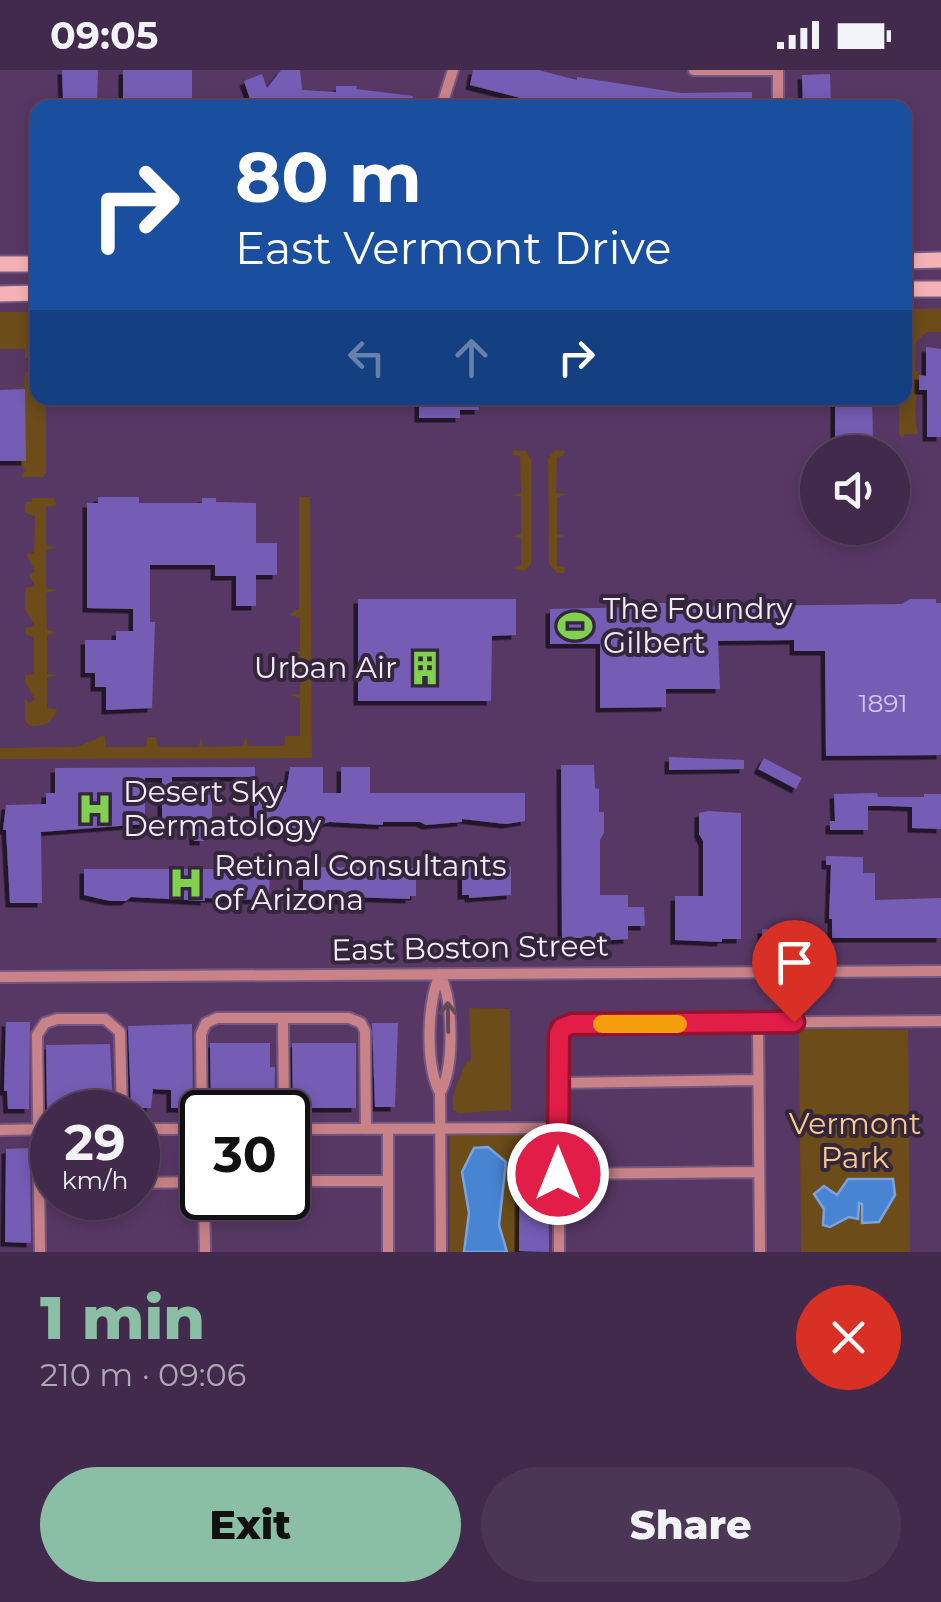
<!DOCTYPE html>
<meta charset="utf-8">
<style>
body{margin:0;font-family:Montserrat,sans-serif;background:#4c3655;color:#f1f3f6;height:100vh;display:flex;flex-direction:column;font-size:38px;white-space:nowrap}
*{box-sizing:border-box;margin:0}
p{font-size:32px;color:#aea7b5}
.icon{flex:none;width:55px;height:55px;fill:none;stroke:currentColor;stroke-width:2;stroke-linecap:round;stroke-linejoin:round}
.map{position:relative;height:1182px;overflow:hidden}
.side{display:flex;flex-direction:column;background:#412a4b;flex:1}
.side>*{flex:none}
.top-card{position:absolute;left:30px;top:30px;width:882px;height:305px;border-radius:20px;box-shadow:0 5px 15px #0003,0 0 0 2px #5a4663;background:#1a4fa0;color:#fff;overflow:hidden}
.controls{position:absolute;left:800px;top:365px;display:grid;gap:20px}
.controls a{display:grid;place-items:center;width:110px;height:110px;border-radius:50%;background:#412a4b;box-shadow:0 5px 15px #0003,0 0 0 2px #5a4663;font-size:50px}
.speed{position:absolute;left:30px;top:1020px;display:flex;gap:20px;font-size:50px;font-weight:700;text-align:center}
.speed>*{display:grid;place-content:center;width:130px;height:130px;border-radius:50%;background:#412a4b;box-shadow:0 5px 15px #0003,0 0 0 2px #5a4663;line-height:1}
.speed small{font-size:25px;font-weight:400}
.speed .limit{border:5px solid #111;border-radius:15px;background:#fff;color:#111}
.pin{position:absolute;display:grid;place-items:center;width:85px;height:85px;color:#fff;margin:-102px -42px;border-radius:50% 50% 50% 0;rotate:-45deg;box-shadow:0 0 10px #0007}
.pin .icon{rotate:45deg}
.me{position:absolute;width:110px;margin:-55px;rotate:0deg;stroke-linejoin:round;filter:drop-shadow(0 0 8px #0008)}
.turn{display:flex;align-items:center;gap:35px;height:210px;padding:0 40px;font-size:45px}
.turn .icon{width:130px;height:130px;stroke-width:2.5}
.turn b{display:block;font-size:70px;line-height:85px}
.lanes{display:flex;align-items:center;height:95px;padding:0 40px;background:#0003;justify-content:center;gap:50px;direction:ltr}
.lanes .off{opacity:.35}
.round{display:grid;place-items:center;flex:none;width:105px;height:105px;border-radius:52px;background:#4c3655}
.head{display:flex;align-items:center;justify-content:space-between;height:170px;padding:0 40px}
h1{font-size:60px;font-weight:800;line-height:75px;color:#8abfa5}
.button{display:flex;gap:20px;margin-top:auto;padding:20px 40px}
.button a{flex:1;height:115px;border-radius:60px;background:#8abfa5;color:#111;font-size:40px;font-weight:800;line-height:115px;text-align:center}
.button a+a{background:#4c3655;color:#f1f3f6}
.status{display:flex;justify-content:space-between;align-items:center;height:70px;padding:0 50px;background:#412a4b;direction:ltr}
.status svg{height:28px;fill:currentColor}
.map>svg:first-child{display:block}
.green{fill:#6c4c19}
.water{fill:#4785d2;stroke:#7ca3df;stroke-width:2.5}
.building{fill:#755cb4;filter:url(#shadow)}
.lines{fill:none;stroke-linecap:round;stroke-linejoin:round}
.minor-casing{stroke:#745880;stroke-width:14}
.secondary-casing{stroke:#745880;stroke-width:19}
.minor{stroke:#c98287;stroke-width:10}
.secondary{stroke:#f5b2b6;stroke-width:15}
.oneway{stroke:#684656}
.route-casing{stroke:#92132f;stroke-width:25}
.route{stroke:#e11d48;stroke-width:18}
.slow{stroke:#f59e0b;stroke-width:18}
.labels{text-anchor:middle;stroke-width:8;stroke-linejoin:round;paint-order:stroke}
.number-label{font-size:25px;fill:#d6c6ec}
.poi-label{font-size:30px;fill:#f7e9fe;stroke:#34263b;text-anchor:start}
.street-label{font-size:30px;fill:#f7e9fe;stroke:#34263b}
.park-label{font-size:30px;fill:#f9ca89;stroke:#34263b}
</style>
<div class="status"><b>09:05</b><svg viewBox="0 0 49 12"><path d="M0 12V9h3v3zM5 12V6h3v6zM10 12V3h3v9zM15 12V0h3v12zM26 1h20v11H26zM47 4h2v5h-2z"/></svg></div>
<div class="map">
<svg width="941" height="1182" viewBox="0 0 941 1182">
<defs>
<filter id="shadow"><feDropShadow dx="-4.5" dy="4.5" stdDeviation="0" flood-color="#0009"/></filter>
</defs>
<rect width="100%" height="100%" fill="#573864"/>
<path class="green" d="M911,239H941V262H927L916,272L915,301L919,302C918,324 912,341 918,364H904L903,368L899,365V328H905V242Z
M0,242H37V288H25V279H0Z
M37,301L38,328H46V403L43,407H21L25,401L20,393L16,395V391L25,319L12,317H24L25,302Z
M513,380L526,381L531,390V494L524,501L512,498L521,495V468L512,467L521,464V427L512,425L521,423L520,386L512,385Z
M555,380L565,381L563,386L557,387L556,423L566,424L557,428V464L565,466L557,468V496L565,497L564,503H557L549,494L548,389Z
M299,427H310L312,688L0,689V678L77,677L102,666L105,667L106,677H146L147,667H156L158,677H199L201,666L203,677L243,676L246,666L248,676H284L285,666H300V628L290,625L300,624V585L289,583L300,581V547L289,545L299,538Z
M32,428H53L57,435L46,437V475L56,478L46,480V518L56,520L46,523L47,560L57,563L47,565V604L57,605L47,608V638L57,639C52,654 45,656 30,656L25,651V629L29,633L35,629L25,612V605L34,604V567L26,565L25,558L35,556L25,539V518L35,516L29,505L35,501L26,484L34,483L35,446L25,443V432H32Z
M469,938L510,939L511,1040L459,1043L453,1040V1025L466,992L471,991Z
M799,959L908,960L910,1182H801Z
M450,1064H521V1182H450Z"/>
<path class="water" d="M488,1077L506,1092L499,1155L507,1182H464L469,1143L462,1102L474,1078Z
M848,1109H893L895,1125L879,1152L862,1153V1134L859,1133L858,1149L849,1147L830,1157L823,1155L824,1139L814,1124L824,1116L837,1125Z"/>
<path class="building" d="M62,0H98L97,33L76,34V28H63Z
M123,0H192V38H123Z
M281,0H300L302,20L336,22V16H357L356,19L413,26L411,38H310V31L253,38L244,11L262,4L267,18Z
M473,0H538L577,10V7L681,23L752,22V38H560L470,15Z
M830,4L831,38H803L802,5Z
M926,277L941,279V367H927V320H919V305L926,306Z
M25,319L26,391H0V320Z
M419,328H479V340H460V348H419Z
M835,328H872L873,368H835Z
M98,427H139V433H202V428H216V432L256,433V473H277V505H256V536H236V506H215V495H150V552H155L152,638L106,640V617H95V603H85V570H116V561H133V539L87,538V433H98Z
M358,529H516V565L492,566L491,631H358Z
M910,529H936V533H941V685L826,686L825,581H794V570L718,571L720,619H666V637L600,638V574H550V539L644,537V533H674V537L902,534Z
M669,687L744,690V699L669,700Z
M764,688L802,708L796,719L758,699Z
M561,695H594L595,718L599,719V742H604V763L600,770V825H628V837H644L645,856H628V869L581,872V868H562Z
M255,697V707H172V725H212V754L204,758V771H194L193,755L162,752V708H145V754L41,762L42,833H10L6,760H3L6,735L46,734V723H55V698Z
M290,697H323V723H341V697H370V723H525V751L506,754L462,749V752L426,755L420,752H383V755L330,752L300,759L254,753V722H286Z
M877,723L878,727H924V724H941V759L912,758V737L890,736H868V760H830V751H835L834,724Z
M708,741L741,743V869H722V872L675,870V826H703V771L699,764V743Z
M826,786L863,787V803H875V830L941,828V868H832V849H829L831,795H826Z
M303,797L416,798V826H410V829L349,827V830H311V827H303Z
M462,797H511V825L469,828V825H462Z
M84,799H270L269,827H263V830L205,828V831L131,827L126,831H110L84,825Z
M762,859L811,860V870H762Z
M6,952H30L29,1039H8L7,1021H4Z
M372,953H398L395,1037H375Z
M192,954L193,1038H171V1020L153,1019L151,1038H131L128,956Z
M210,973H270V997H275L274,1038H211Z
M292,973H356V1038H293Z
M110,974L113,1039H47L46,975Z
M30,1078L31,1173L5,1172L6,1079Z
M520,1081H548L549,1182L519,1181Z"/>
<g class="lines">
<g class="minor-casing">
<path id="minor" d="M694,0H778
M778,0V38
M441,38L453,0
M440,904C427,934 425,994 440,1023L441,1182
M440,904C453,931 455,996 440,1023
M0,907L941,901
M283,948L284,1042
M758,953L760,1182
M558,1013L758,1010
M138,1059H202
M288,1059L558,1058
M0,1060L52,1059
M202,1072L201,964L206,953L217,948H349L361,953L365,961L366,1059
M558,1104L759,1102
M288,1111H387
M138,1113L202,1112
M204,1128L205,1182
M40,1182L37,965L45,953L57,949H105L120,962L122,1042
M388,1182V1059
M559,1182V965L562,958L572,954L941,951"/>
</g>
<g class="secondary-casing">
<path id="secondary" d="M905,191L941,190
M0,194H38
M905,219H941
M0,224L38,223"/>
</g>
<use href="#minor" class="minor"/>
<use href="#secondary" class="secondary"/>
</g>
<defs><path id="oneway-shaft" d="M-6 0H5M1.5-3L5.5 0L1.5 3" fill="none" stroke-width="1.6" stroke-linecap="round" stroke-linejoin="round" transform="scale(2.5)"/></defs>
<use class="oneway" href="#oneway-shaft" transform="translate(448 947) rotate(-91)"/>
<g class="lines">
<g class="route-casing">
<path id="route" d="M558,1104L559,964L562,958L572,954L794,952"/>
</g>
<use href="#route" class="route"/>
<path class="slow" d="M602,954H678"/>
</g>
<defs>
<g id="stadium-bare" transform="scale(2.7)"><path d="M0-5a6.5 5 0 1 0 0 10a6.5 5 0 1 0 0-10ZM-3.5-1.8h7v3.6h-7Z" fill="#82d04f" stroke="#34263b" stroke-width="2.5" paint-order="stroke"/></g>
<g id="building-bare" transform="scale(2.7)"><path d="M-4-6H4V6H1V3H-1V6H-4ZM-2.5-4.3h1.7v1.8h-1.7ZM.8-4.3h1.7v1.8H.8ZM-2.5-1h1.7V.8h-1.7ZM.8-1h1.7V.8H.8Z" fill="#82d04f" stroke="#34263b" stroke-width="2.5" paint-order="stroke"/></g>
<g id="hospital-bare" transform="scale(2.7)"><path d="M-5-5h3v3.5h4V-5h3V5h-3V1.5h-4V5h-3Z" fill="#82d04f" stroke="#34263b" stroke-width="2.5" paint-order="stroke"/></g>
</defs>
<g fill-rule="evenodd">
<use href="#stadium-bare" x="575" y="556"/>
<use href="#building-bare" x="425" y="598"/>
<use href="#hospital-bare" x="95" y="739"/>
<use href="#hospital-bare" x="186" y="813"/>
</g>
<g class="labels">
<g class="number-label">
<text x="883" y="642">1891</text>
</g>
<g class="poi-label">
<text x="603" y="549">The Foundry<tspan x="603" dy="34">Gilbert</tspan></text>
<text x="397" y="608" text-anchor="end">Urban Air</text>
<text x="123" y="732">Desert Sky<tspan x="123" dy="34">Dermatology</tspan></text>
<text x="214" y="806">Retinal Consultants<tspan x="214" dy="34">of Arizona</tspan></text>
</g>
<g class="street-label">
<text transform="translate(470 878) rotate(-1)" y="10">East Boston Street</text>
</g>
<g class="park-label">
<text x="855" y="1064">Vermont<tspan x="855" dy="34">Park</tspan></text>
</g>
</g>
</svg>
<div class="controls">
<a><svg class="icon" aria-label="sound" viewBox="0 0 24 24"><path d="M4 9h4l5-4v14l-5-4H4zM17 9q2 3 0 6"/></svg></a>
</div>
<div class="speed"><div>29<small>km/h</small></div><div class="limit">30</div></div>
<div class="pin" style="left:794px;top:952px;background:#d93025"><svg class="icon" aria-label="arrive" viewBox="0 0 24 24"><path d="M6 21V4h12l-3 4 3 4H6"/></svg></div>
<svg class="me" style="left:558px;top:1104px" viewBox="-20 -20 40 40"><circle r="17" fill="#e11d48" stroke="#fff" stroke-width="3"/><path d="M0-11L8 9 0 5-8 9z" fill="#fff"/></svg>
<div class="top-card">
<div class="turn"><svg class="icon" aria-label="right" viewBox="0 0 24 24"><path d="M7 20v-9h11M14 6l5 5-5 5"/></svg><div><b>80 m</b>East Vermont Drive</div></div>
<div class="lanes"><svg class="icon off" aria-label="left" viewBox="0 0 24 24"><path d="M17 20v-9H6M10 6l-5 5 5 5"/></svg><svg class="icon off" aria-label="ahead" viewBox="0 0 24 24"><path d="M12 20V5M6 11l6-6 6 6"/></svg><svg class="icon" aria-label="right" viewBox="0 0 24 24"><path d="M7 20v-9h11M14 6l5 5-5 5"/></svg></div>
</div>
</div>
<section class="side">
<div class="head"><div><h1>1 min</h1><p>210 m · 09:06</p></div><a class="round" style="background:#d93025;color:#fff"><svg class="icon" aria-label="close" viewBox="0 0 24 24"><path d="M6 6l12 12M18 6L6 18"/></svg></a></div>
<div class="button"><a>Exit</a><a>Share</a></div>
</section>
